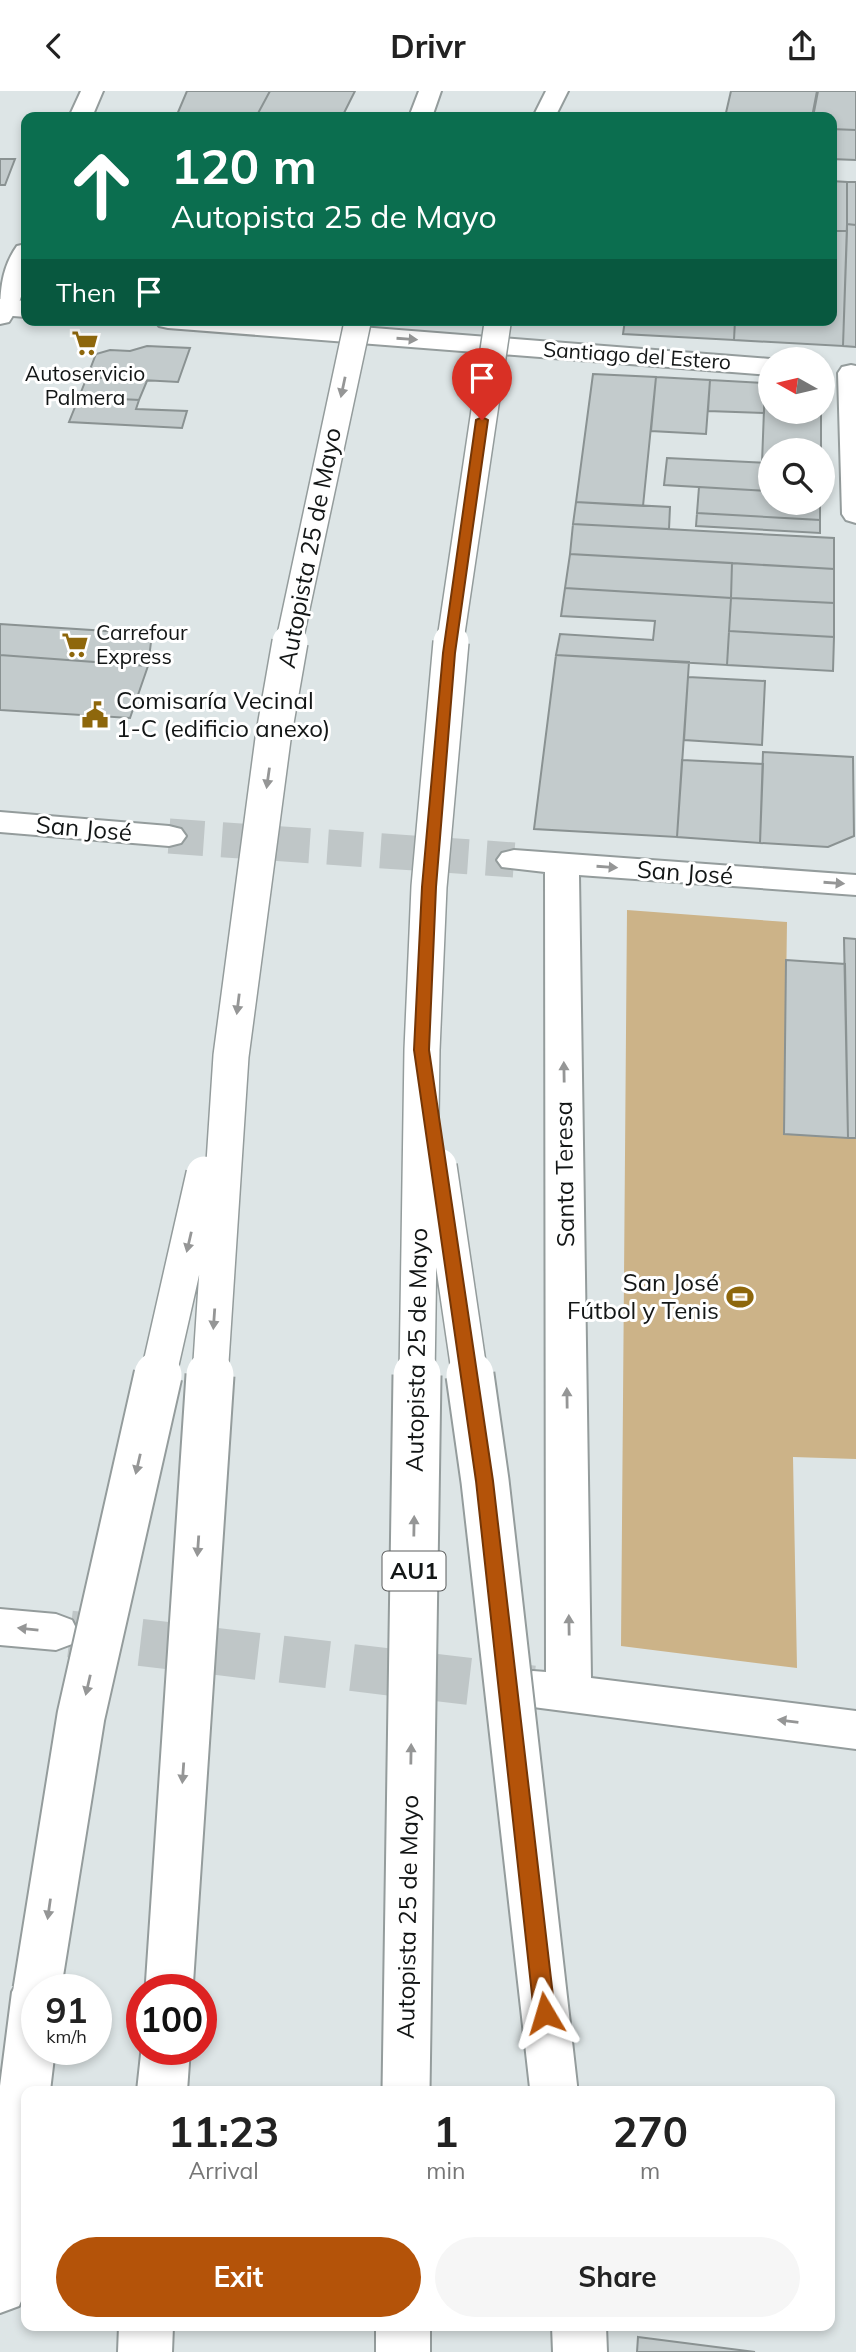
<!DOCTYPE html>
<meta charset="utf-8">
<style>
body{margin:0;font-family:Mulish,sans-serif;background:#f6f6f6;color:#222;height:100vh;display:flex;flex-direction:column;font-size:26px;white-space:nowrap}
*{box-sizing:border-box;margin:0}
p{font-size:23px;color:#767676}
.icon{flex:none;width:38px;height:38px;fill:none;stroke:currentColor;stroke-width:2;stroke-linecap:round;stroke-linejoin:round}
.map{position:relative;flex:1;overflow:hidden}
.panel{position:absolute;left:21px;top:1995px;width:814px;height:245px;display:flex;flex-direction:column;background:#fff;border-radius:14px;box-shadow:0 4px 10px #0003}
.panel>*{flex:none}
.top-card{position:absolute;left:21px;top:21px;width:816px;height:214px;border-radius:14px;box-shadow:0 4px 10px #0003;background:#0b6e4f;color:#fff;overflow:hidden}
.needle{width:46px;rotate:278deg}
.fabs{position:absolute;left:758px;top:256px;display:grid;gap:14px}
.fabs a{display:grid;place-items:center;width:77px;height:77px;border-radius:50%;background:#fff;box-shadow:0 4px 10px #0003;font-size:35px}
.speed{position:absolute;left:21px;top:1883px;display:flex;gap:14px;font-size:35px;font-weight:700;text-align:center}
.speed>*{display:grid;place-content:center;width:91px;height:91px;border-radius:50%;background:#fff;box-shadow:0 4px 10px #0003;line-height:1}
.speed small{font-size:18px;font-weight:400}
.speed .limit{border:10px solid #d22;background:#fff;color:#111}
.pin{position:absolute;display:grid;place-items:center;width:60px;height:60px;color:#fff;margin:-72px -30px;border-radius:50% 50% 50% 0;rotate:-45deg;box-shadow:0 0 7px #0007}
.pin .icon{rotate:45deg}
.me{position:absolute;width:77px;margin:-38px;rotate:353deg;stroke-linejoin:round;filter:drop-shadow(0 0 5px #0008)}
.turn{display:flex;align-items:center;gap:24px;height:147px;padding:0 35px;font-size:32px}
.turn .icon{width:91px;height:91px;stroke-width:2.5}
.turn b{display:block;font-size:49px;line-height:60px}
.then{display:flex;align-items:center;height:66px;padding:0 35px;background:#0003;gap:14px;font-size:26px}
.eta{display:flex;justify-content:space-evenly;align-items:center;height:119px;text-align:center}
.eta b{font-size:42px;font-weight:700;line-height:49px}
.action{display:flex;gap:14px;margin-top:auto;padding:14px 35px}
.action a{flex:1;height:80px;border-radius:42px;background:#b45309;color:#fff;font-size:28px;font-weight:700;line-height:80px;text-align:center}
.action a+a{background:#f6f6f6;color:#222}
header{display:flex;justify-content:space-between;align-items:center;height:91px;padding:0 35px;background:#fff;font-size:32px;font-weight:700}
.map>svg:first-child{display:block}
.green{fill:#ccb388}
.building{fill:#c3cbcc;stroke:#8a9292;stroke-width:2}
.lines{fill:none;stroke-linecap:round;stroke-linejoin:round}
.minor-tunnel-far1{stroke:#bfc6c7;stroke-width:35;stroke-dasharray:35 18;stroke-linecap:butt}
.minor-tunnel{stroke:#bfc6c7;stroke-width:47;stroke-dasharray:47 24;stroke-linecap:butt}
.minor-casing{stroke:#949c9c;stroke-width:4}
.major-casing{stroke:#949c9c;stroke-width:4}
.highway-casing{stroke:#949c9c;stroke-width:4}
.minor{fill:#fff;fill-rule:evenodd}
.major{fill:#fff;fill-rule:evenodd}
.highway{fill:#fff;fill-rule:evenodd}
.highway-bridge-far2-casing{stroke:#949c9c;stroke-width:29;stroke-linecap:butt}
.highway-bridge-far1-casing{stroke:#949c9c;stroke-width:38;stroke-linecap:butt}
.highway-bridge-casing{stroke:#949c9c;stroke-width:51;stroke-linecap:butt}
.highway-bridge-far2{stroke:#fff;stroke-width:26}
.highway-bridge-far1{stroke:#fff;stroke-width:35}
.highway-bridge{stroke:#fff;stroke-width:47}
.oneway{fill:#959696}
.route{fill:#b45309;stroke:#753606;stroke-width:2}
.labels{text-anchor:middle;stroke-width:6;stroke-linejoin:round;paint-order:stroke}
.far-street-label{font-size:21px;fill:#131616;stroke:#fff}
.far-poi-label{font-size:21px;fill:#131616;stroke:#fff}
.shield{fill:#fff;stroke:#5a5c5c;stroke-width:2}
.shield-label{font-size:23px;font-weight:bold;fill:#131616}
.street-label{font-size:24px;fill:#131616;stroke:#fff}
.poi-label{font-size:24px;fill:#131616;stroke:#fff;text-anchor:start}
</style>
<header><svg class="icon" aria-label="back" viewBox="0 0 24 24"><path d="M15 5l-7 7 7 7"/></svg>Drivr<svg class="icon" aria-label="share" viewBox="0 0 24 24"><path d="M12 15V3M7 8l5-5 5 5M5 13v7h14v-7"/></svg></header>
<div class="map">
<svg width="856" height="2261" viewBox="0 0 856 2261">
<rect width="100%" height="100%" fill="#dde5e6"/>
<path class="green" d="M627,819L787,831L784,1043L856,1047V1368L793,1366L797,1577L621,1555Z"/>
<path class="building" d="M187,0H270L256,26H176Z
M270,0H355L342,26H256Z
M731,0H817L812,26H725Z
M818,0H856V39L831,38V26H813Z
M831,38L856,39V69L831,68Z
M0,68H15L5,94H0Z
M831,90L847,91V140H831Z
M847,91H856V134L847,133Z
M847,133L856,134V256L843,255Z
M831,140H847L843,255L734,249L735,229H831Z
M625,229H735L734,249L623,243Z
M147,255L190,257L178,291L87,286L96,263L110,259L130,260Z
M593,283L656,286L643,415L576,411Z
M87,286L147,290L139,309L79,306Z
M656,286L710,289L706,343L651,340Z
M710,289L765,292L764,322L708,320Z
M765,292H770V320H821V359H770V372H762Z
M79,306L139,309L136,318L187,320L182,337L69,331Z
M667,367L770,372V400L664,394Z
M699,396L770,400V411H820V429L697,422Z
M576,411L670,416L669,438L573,433Z
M697,422L820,429V442L696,435Z
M573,433L834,447V478L570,463Z
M570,463L732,472L731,507L565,497Z
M732,472L834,478V512L731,507Z
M565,497L731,507L727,574L556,564L560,543L653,549L655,530L561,525Z
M731,507L834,512V546L729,540Z
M0,533L152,543L148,575L0,564Z
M729,540L834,546L833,580L727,574Z
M0,564L148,575L130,627L0,619Z
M556,564L689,571L677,746L534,738Z
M688,586L765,590L762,654L684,649Z
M763,661L853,666L854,745L828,756L760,752Z
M682,669L763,673L760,752L677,746Z
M844,847L856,848V1047H848Z
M786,869L845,873L848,1047L784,1043Z
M638,2246L755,2261H637Z"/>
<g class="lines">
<path class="minor-tunnel-far1" d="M169,745L514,769"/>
<path class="minor-tunnel" d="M70,1543L533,1598"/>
<g class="minor-casing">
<path id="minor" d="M0,208L26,210V226L0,224Z
M155,229H272L770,268V284L168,237L159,235Z
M851,274L856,275V432L846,429L842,423L838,282L842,276Z
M0,721L169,735L181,738L186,745L181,752L169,755L0,741Z
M514,759L856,784V804L579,784L591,1587L856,1620V1658L533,1616L517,1611L511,1598L517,1585L533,1580L546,1581L545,781L502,776L497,769L502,762Z
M0,1518L56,1523L72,1529L78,1541L72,1553L56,1559L0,1554Z"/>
</g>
<g class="major-casing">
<path id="major" d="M81,0H103L92,26H69Z
M26,153C26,181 26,206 9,231L0,233C0,204 0,179 17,155Z"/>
</g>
<g class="highway-casing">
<path id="highway" d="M419,0H441L432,26H409Z
M546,0H568L555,26H533Z
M37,1879L54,1886L60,1899H37V1958H55L50,2000H26V2198L19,2215L0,2222V1995L12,1901L20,1886Z
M142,1954V1958H190L187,2000H137Z
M119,2235H173L172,2261H118Z
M376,2235H430V2261H376Z
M552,2235H606L607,2261H553Z"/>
</g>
<use href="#minor" class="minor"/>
<use href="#major" class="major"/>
<use href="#highway" class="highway"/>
<g class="highway-bridge-far2-casing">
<path id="highway-bridge-far2" d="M289,552L358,229
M450,552L498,229"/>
</g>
<g class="highway-bridge-far1-casing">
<path id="highway-bridge-far1" d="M439,1075L470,1286
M158,1286L204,1083
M210,1286L231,965L273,648L290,551
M417,1286L422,959L429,796L451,551"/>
</g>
<g class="highway-bridge-casing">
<path id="highway-bridge" d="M470,1284L485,1390L554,2000
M37,1899L81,1625L158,1284
M169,1899L210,1284
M406,2000L417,1284"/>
</g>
<use href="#highway-bridge-far2" class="highway-bridge-far2"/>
<use href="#highway-bridge-far1" class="highway-bridge-far1"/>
<use href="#highway-bridge" class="highway-bridge"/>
</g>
<defs><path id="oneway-solid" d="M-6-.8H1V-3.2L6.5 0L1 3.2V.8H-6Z" transform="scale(1.75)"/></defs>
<g class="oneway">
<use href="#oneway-solid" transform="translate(407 248) rotate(4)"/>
<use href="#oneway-solid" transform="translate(343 296) rotate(102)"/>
<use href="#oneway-solid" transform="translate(268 687) rotate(98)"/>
<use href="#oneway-solid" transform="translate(607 776) rotate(4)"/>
<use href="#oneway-solid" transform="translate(834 792) rotate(4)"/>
<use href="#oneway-solid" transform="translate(238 913) rotate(97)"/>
<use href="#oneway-solid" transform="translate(564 981) rotate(-91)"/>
<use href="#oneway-solid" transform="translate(189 1151) rotate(103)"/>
<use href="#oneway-solid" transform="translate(214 1228) rotate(94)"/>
<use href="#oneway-solid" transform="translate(567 1307) rotate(-91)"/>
<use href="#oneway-solid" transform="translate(138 1373) rotate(103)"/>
<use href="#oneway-solid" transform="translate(414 1435) rotate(-89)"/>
<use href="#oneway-solid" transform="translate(198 1455) rotate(94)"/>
<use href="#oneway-solid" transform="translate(569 1534) rotate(-91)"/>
<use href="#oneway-solid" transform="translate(28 1538) rotate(-174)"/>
<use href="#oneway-solid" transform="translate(88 1594) rotate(103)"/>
<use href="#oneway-solid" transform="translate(788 1630) rotate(-173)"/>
<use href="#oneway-solid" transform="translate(411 1663) rotate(-89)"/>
<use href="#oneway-solid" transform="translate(183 1682) rotate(94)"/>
<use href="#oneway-solid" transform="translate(49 1818) rotate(98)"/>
</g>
<path class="route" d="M482,326L488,329L455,562L436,796L429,959L493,1390L555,1922L552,1928L545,1931L537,1928L534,1922L476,1390L414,959L422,796L443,562L476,329Z"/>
<defs>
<g id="supermarket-bare" transform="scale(2.1)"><path d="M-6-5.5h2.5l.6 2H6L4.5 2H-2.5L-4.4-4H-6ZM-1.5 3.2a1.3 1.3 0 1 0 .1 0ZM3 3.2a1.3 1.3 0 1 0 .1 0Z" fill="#8e670c" stroke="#fff" stroke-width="2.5" paint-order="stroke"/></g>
<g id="civic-bare" transform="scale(2.1)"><path d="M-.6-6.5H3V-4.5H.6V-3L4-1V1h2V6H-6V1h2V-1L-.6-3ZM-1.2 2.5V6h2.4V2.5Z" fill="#8e670c" stroke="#fff" stroke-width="2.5" paint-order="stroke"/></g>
<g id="stadium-bare" transform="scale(2.1)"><path d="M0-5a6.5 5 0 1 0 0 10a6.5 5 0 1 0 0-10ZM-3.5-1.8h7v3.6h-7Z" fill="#8e670c" stroke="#fff" stroke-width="2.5" paint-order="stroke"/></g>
</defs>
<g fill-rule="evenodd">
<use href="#supermarket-bare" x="85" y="252"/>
<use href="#supermarket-bare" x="75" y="554"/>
<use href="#civic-bare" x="95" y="624"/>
<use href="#stadium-bare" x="740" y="1206"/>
</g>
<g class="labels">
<g class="far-street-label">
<text transform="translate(637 265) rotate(4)" y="7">Santiago del Estero</text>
</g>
<g class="far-poi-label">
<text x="85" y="290">Autoservicio<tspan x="85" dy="24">Palmera</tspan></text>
<text x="96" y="549" text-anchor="start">Carrefour<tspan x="96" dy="24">Express</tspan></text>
</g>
<rect class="shield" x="382.5" y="1460.5" width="63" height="39" rx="5"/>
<g class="shield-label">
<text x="414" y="1488">AU1</text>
</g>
<g class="street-label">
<text transform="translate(310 457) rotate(-79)" y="8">Autopista 25 de Mayo</text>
<text transform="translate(84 738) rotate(5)" y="8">San José</text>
<text transform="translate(685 782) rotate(4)" y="8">San José</text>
<text transform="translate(565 1083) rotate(-91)" y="8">Santa Teresa</text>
<text transform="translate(417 1259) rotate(-89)" y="8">Autopista 25 de Mayo</text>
<text transform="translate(408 1826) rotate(-89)" y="8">Autopista 25 de Mayo</text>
</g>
<g class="poi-label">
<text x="116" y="618">Comisaría Vecinal<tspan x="116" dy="28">1-C (edificio anexo)</tspan></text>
<text x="719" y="1200" text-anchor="end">San José<tspan x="719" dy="28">Fútbol y Tenis</tspan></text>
</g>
</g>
</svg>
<div class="fabs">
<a><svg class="needle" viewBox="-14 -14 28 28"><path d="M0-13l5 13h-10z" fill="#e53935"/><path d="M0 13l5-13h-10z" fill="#767676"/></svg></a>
<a><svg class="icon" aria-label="search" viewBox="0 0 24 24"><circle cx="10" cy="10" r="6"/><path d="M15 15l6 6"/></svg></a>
</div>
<div class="speed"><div>91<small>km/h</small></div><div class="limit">100</div></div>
<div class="pin" style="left:482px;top:329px;background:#d93025"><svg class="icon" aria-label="arrive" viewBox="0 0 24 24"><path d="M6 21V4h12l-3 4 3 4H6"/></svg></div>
<svg class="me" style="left:545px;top:1922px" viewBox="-20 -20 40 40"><path d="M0-17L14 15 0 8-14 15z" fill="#b45309" stroke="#fff" stroke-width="4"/></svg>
<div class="top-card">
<div class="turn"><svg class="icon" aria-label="ahead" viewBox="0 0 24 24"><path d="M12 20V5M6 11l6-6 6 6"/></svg><div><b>120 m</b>Autopista 25 de Mayo</div></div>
<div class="then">Then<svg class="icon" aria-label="arrive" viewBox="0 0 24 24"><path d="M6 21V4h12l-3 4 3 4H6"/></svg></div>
</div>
<section class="panel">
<div class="eta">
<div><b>11:23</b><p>Arrival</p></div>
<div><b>1</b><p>min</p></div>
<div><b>270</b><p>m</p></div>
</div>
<div class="action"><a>Exit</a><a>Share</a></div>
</section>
</div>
